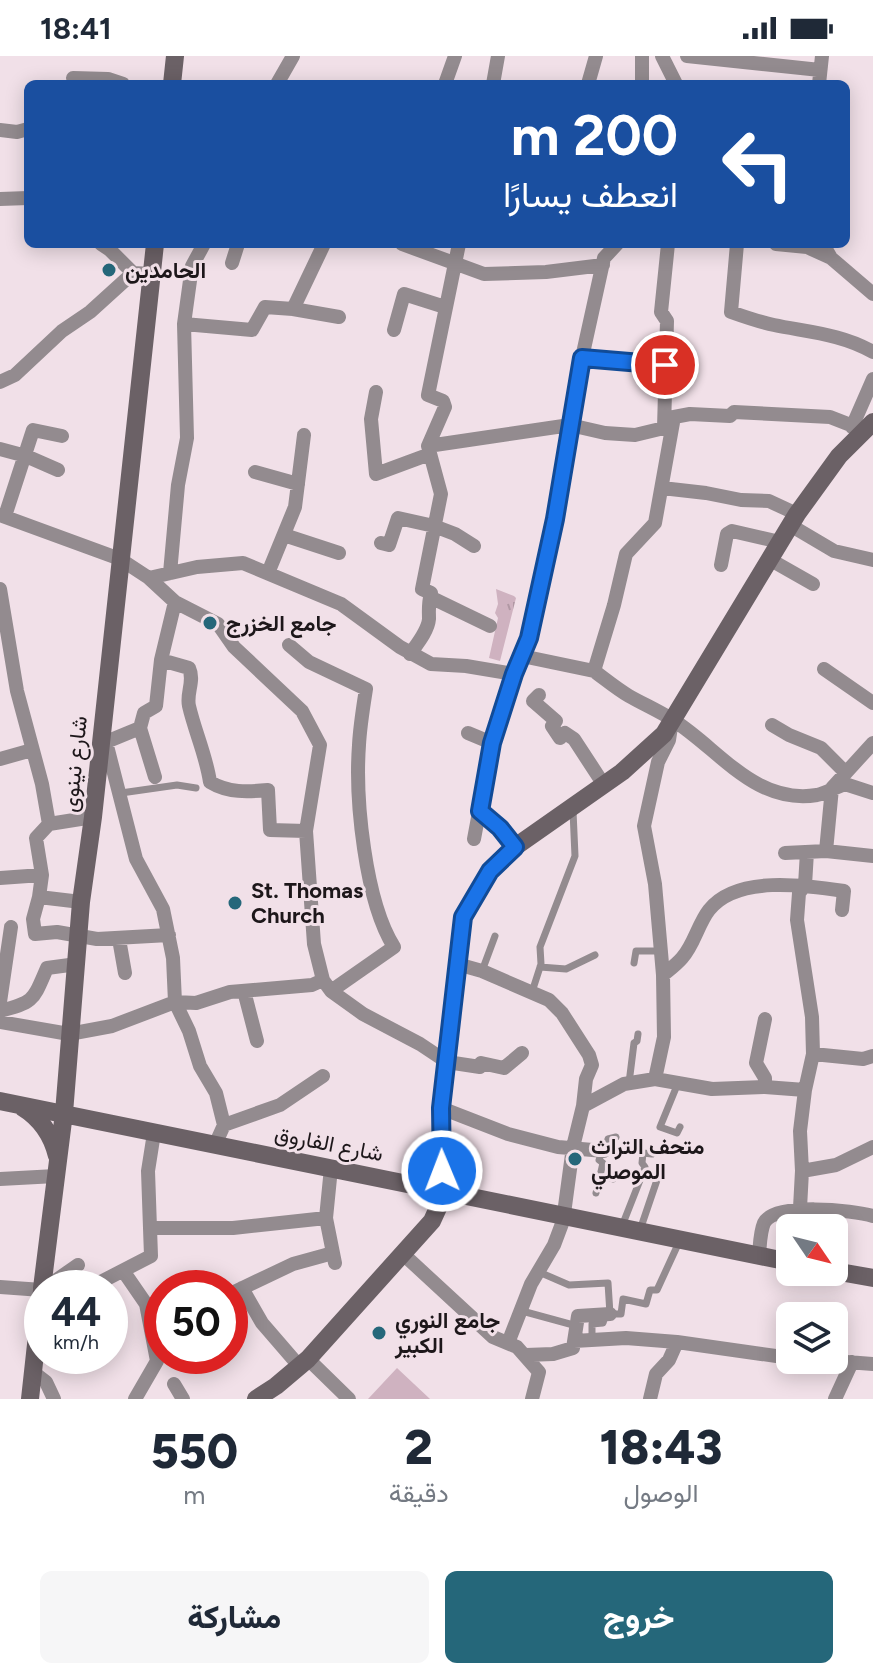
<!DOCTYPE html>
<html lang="ar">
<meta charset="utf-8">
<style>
body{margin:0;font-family:Figtree,Vazirmatn,sans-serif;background:#f6f6f7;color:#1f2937;direction:rtl;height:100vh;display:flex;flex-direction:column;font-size:30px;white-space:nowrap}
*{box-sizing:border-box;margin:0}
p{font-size:26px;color:#747a83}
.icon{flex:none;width:44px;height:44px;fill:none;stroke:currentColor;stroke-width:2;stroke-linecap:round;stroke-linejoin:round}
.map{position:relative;height:1343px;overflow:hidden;direction:ltr}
.side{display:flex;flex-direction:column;background:#fff;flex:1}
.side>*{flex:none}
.hud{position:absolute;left:24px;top:24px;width:826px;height:168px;border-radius:12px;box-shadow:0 4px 20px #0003;direction:rtl;background:#1a4fa0;color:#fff;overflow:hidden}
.needle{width:52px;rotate:125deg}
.buttons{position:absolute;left:776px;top:1158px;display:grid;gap:16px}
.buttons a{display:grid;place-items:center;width:72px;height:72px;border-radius:12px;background:#fff;box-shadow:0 4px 20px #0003;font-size:40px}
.speed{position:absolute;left:24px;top:1214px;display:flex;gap:16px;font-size:40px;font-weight:700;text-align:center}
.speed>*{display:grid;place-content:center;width:104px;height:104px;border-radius:50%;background:#fff;box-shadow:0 4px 20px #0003;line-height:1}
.speed small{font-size:20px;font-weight:400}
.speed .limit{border:12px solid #d22;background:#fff;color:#111}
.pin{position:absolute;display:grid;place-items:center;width:68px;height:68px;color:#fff;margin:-34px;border:4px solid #fff;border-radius:50%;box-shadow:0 2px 8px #0007}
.me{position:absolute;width:88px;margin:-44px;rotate:359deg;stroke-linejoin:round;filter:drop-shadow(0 0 6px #0008)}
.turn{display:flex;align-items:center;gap:28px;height:168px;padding:0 40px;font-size:36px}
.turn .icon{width:104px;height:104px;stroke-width:2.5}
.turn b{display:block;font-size:56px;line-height:68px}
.eta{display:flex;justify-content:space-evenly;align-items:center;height:136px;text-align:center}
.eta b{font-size:48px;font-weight:800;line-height:56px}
.action{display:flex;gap:16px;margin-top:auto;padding:16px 40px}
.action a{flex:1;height:92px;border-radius:12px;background:#25677a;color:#fff;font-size:32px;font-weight:800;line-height:92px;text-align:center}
.action a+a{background:#f6f6f7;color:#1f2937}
.status{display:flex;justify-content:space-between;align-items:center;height:56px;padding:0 40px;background:#fff;direction:ltr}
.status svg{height:22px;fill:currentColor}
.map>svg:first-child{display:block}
.grass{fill:url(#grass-tufts)}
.garden{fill:#cfb2c0}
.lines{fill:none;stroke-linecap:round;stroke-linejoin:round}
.lane{stroke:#938b8f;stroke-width:7}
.street{stroke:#938b8f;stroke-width:14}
.secondary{stroke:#6b6166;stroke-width:18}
.route-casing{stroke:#114b97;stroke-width:20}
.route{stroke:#1a73e8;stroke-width:14}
.poi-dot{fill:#25677a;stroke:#f1e0e8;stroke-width:3}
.labels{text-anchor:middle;stroke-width:6;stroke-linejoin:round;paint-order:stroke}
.poi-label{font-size:22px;font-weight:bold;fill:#1d171a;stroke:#f1e0e8;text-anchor:start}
.street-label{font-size:22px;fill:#1d171a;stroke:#f1e0e8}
</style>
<div class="status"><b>18:41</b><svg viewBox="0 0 49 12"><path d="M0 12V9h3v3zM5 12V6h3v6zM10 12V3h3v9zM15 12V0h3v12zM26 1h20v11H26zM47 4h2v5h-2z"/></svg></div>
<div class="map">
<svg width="873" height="1343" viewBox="0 0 873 1343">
<defs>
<pattern id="grass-tufts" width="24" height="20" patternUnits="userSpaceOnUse" patternTransform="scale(2)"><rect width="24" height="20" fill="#cfb2c0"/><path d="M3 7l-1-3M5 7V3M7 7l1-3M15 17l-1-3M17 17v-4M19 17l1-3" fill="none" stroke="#b198a4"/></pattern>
</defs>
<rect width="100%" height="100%" fill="#f1e0e8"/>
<path class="grass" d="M496,533L514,540L516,542L500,605L489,602L498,562L495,557L498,548Z"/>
<path class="garden" d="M397,1312L430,1343H368Z"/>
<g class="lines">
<path class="lane" d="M121,737L177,729L196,732
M634,907L636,895H660
M540,911L566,913L595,899
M482,915L495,880
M532,936L541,908L540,891L575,800L573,755
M629,1027L634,987L637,985L638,978
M678,1027L660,1071L677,1077L680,1071
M604,1095L608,1083L616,1081
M600,1119L613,1123
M596,1137L603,1107L599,1104L602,1095
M622,1170L644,1114L645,1111L642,1107L643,1097L652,1098
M640,1174L657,1124L658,1109
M539,1216L569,1229L608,1227L610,1258H621L623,1243L646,1248L650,1234H657L680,1184
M522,1255L577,1270
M592,1284V1268L603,1267L606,1258"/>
<path class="street" d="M642,0V28
M662,0L676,28
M687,0L820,14
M73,22L108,23L123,28
M277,28L293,0
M445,28L455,0
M493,28L498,0
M588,28L596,0
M819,28L822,0
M0,74L17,76L28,73
M0,143L28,142
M101,188L110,194L133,217
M324,188L293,253L339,261
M402,188L484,218L546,216L603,209
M737,188L731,256C745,261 759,266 774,269C808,276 842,278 873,296
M776,188L807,191L831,202
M823,188L831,202L873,238
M232,207L238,188
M184,268L252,274L265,251L293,253
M394,274L404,238L445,251
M582,302L665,309
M0,326L15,319L62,275L90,256L133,217L152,218
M376,336L371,363L376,418L430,398
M852,371L873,323
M664,372L667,265L661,256L668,188
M428,390L570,369L605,377L635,379L664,372L674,361L690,358L730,360L734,356L830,361L866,375
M0,393L26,400L58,414
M255,416L298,428
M662,432L706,437L741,444L769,445L797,458
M0,459L120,503L149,522L175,546L218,568L234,591L302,655L320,689L306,775L314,888L323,924L331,935L363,958L420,988L447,1006L480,1011L481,1007L504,1012L522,997
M5,460L33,374L62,380
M790,469L834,495L873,504
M284,479L339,497
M381,487L389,489L398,462L434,470L455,478L474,490
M769,503L813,528
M721,509L727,478L732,475L780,486
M170,517L178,429L187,382L184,268L192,210L204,188
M268,517L295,451L304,379
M149,522L197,511L243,507L341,548L400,591L431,608L466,610L514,618
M0,533L17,635L42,728L49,768L93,761
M430,541L490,570
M175,546L161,604L189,612C195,625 186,637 189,650C195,676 206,699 210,726C228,737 248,736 268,734L270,774L306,775
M289,589L309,606L366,633C363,652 360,670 359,689C355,743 365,845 394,891L331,935
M410,598C417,588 428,575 429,563C429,554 428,548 431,537L422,533L441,438L428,390L445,351L443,345L428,339L459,188
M522,600L594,615L614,549L626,498L655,467L674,361
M824,613L873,647
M594,615C605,623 617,633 629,640C643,648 659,655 673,664C719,693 755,749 817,739C826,737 836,731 845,728L873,737
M539,639L533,645L556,665L552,670L560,682L565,677L574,683L604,729
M772,669L789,679L821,692L845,716
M468,677L492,687
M101,682L106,686L140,672
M106,686L136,803L163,853L173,902L175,946L189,975L200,1010L216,1037L224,1069L215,1089
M0,703L32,694
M155,721L140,672L144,657L156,650L161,604
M480,755L500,772L515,791
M474,783L492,687L514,618L529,582L555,463L578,320L604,202L617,188
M826,795L832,732L873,687
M785,797L826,795L873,800
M42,819L36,782L49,768
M0,822L42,819L39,841
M81,846L39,841L33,863L35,878L57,876L97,883L169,879
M119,883L125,917
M457,908L482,915L549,944L562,957L589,999L592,1009L586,1023L583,1050L573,1091L563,1165L554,1189L531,1228L508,1287
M663,919C669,914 677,908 682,902C694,889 698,868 709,854C736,819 805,829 844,835L842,854
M244,935L257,985
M0,946L11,871
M0,955C35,946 33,944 47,912L77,908
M765,963L756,1007L765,1022V1031
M0,966L69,978L112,970L175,946L196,947L230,936L312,929L323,924
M813,998L863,1003L873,1000
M655,1023L664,981L663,919L655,828L644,770L658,706L669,684L671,671
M583,1050L624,1028L655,1023L712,1033L765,1031L805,1034
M441,1052L508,1078L558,1091L604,1095
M224,1069L280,1049L323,1020
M154,1077L148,1115L150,1172H233L326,1162
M331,1112L326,1162L335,1207
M802,1115L836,1109L873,1091
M0,1123L56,1120
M802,1172L800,1152L802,1115L800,1075L805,1034L813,998L812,961L797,864L799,837L805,829L807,796
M403,1198L493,1281L517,1291L539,1316L532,1343
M759,1199C760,1189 760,1176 764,1167C774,1146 853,1154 873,1160
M124,1216L146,1248L157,1305L135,1343
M0,1231L42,1234
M45,1232L78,1209
M89,1232L151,1200L150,1172
M242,1232L262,1267L300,1311
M230,1238L293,1208L333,1197
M574,1285L626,1282L677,1286L790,1302
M526,1299L553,1298L573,1292L578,1260L610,1258
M308,1303L349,1343
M821,1304L873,1308
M33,1316L46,1326L54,1343
M174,1328L183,1343
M650,1343L656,1318L669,1304L677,1286
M835,1343L852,1306"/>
<path class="secondary" d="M172,28L175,0
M0,1045L790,1206
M22,1051C40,1062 52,1079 57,1100
M834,1215L873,1222
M42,1232L64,1057L81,846L93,761L155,188
M30,1343L42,1234
M256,1343L276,1330L308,1303L432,1165L442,1143L441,1052L463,861L490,815L515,791L622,716L664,678L797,458L839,400L873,366"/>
</g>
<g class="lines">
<g class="route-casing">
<path id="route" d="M442,1115L441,1052L463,861L490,815L515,791L500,772L480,755L492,687L514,618L529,582L555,463L582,302L665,309"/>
</g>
<use href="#route" class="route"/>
</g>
<g class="poi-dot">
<circle cx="109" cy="214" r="8"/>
<circle cx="210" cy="567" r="8"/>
<circle cx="235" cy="847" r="8"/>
<circle cx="575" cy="1103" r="8"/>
<circle cx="379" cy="1277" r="8"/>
</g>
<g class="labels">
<g class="poi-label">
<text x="125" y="222">الحامدين</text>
<text x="226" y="575">جامع الخزرج</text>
<text x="251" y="842">St. Thomas<tspan x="251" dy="25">Church</tspan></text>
<text x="591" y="1098">متحف التراث<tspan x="591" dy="25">الموصلي</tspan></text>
<text x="395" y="1272">جامع النوري<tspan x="395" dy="25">الكبير</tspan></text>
</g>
<g class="street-label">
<text transform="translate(74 708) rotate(-84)" y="8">شارع نينوى</text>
<text transform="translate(329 1087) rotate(11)" y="8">شارع الفاروق</text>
</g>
</g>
</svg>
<div class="buttons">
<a><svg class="needle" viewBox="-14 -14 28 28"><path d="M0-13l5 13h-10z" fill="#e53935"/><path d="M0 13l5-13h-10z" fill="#747a83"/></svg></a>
<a><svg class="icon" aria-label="layers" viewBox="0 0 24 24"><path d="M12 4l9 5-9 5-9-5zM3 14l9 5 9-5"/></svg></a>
</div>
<div class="speed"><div>44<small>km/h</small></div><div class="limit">50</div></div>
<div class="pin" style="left:665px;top:309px;background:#d93025"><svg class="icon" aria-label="arrive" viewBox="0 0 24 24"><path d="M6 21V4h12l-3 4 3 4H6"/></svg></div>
<svg class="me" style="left:442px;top:1115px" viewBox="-20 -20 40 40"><circle r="17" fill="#1a73e8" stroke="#fff" stroke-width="3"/><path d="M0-11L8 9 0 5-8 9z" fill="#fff"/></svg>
<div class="hud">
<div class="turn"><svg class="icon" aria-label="left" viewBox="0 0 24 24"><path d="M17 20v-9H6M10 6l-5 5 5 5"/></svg><div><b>200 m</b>انعطف يسارًا</div></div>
</div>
</div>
<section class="side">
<div class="eta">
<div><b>18:43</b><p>الوصول</p></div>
<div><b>2</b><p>دقيقة</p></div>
<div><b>550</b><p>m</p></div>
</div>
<div class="action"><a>خروج</a><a>مشاركة</a></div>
</section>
